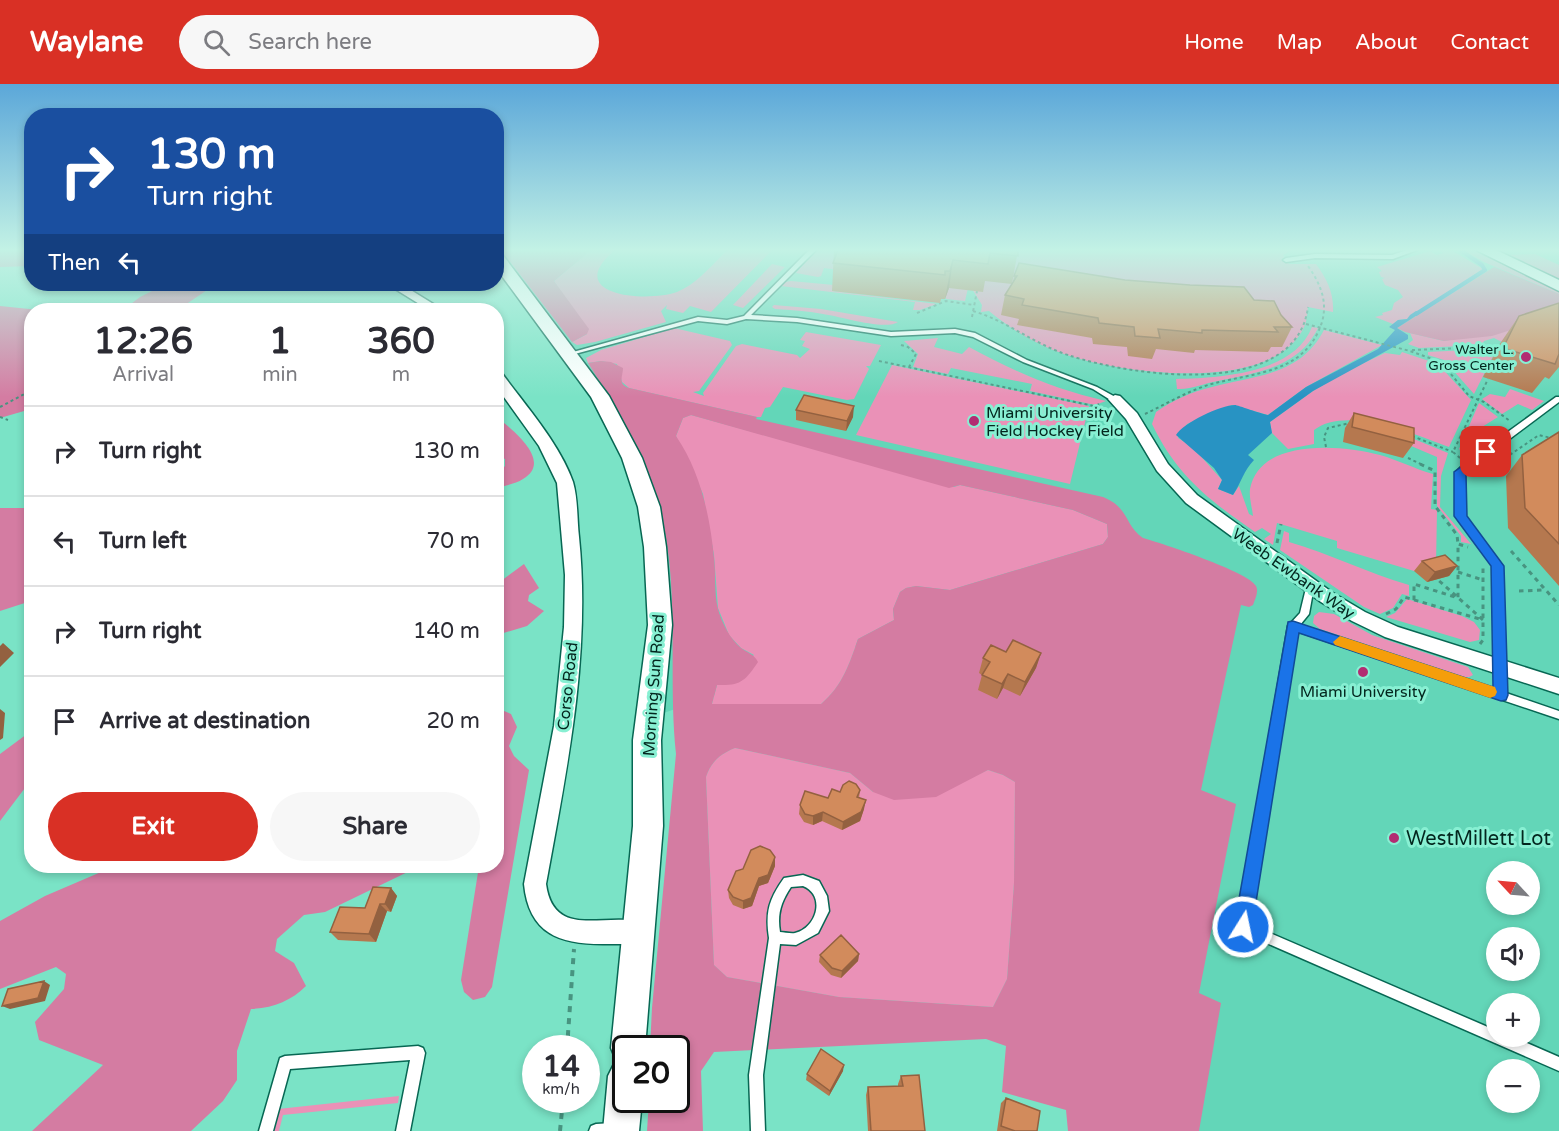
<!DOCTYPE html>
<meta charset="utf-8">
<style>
body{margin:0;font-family:"Varela Round",sans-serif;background:#f7f7f7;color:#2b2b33;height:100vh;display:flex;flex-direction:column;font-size:22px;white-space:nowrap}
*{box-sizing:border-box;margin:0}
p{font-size:20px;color:#7c7c81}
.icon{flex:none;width:33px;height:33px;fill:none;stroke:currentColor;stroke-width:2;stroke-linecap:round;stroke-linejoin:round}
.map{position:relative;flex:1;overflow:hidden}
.details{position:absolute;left:24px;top:219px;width:480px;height:570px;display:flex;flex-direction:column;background:#fff;border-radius:24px;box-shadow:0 3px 9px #0003}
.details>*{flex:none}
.banner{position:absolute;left:24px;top:24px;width:480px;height:183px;border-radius:24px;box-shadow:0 3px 9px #0003;background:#1a4fa0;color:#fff;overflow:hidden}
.needle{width:39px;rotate:296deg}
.buttons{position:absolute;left:1486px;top:777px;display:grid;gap:12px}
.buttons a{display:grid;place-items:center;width:54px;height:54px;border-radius:50%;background:#fff;box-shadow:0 3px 9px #0003;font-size:30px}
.speed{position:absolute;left:522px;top:951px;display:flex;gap:12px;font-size:30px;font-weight:700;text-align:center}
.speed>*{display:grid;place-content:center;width:78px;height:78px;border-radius:50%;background:#fff;box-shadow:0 3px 9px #0003;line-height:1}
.speed small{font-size:15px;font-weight:400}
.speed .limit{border:3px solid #111;border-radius:9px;background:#fff;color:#111}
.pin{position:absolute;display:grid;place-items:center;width:51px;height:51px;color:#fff;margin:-26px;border-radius:12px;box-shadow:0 3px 9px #0006}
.me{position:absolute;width:66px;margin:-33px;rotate:10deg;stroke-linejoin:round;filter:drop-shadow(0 0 4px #0008)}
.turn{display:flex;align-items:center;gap:21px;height:126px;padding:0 24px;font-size:27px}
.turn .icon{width:78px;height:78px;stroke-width:2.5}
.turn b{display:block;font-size:42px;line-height:51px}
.then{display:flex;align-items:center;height:57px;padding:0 24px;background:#0003;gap:12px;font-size:22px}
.eta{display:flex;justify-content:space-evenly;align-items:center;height:102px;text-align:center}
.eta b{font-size:36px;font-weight:700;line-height:42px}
.action{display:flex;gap:12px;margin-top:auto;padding:12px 24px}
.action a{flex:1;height:69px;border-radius:36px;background:#d93025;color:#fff;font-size:24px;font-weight:700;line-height:69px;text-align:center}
.action a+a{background:#f7f7f7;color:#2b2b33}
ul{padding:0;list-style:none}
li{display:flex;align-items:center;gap:18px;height:90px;padding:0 24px;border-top:2px solid #e1e1e2}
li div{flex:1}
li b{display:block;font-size:22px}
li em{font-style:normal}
header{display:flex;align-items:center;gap:36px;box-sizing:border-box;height:84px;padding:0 30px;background:#d93025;color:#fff}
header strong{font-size:28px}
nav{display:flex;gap:33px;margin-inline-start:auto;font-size:21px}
.search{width:420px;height:54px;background:#f7f7f7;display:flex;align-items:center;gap:15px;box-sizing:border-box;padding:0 21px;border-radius:33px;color:#7c7c81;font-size:22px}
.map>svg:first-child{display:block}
.built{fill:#63d6b8;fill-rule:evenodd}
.green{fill:#ea91b7}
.forest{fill:#d47ca2;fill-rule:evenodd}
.water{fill:#2893c3}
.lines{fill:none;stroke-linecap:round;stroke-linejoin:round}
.stream{stroke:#2893c3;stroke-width:4}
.lane-casing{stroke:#076753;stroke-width:3}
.street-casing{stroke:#076753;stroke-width:3}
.secondary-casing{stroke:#076753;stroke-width:3}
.path-far2{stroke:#489480;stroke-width:2;stroke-dasharray:3 3;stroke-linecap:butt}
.path-far1{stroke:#489480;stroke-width:3;stroke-dasharray:4.5 4.5;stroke-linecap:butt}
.path{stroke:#489480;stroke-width:4;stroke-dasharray:6 6;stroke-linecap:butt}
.lane{fill:#fff;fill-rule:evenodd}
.street{fill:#fff;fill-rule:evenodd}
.secondary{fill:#fff;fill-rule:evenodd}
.wall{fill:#b5784f}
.shaded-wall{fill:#936140}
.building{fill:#d28b5c;stroke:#936140;stroke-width:1.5}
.route{fill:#1a73e8;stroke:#114b97;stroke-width:1.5}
.slow{fill:#f59e0b}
.poi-dot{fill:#b22c72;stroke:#88f0d3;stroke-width:2}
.labels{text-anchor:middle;stroke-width:6;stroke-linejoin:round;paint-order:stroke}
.far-poi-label{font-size:14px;fill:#03261e;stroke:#88f0d3;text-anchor:end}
.poi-label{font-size:16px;fill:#03261e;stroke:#88f0d3;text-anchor:start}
.street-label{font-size:16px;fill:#03261e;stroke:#88f0d3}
.near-poi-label{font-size:20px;fill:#03261e;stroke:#88f0d3;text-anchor:start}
</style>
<header>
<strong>Waylane</strong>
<div class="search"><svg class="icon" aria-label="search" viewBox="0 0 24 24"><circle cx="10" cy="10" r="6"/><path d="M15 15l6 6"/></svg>Search here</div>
<nav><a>Home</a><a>Map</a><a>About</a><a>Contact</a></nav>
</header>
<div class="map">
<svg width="1559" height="1047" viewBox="0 0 1559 1047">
<rect width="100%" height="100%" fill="#7ae3c6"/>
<path class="built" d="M497,166H1559V1047H1194L1128,469L649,634L655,463L618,345L497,173ZM1497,788H1530V820H1497ZM1497,854H1530V886H1497ZM1497,920H1530V952H1497ZM1497,986H1530V1018H1497Z"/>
<path class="green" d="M591,166H615C561,211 645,219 677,208C697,200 712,181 727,166H772L711,228L690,222L683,229L666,225L667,221L661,227L666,238L595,258L577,261L572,258L587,250L554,197Z
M816,166H845L839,186L824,184L821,192L818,193L796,189Z
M968,166H1292L1283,171L1289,180H1316C1327,195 1334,209 1333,228L1308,223C1307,229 1307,236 1305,241C1276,311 1120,290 1064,270C1036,260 1012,246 989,227L981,228L982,221L969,200L965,217L946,215L944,198Z
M1439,166H1451L1483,185L1407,235L1398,236L1393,240L1375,233L1383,231L1382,229L1392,226L1394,219L1403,213L1398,206L1385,201L1382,195L1385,194L1381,193L1379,188L1382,187L1377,183L1430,167L1437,171L1443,169Z
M1463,166H1475L1559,207V210L1484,178Z
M1535,170L1559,181V195L1507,171Z
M772,180L785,183L743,224L733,221Z
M791,197L834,201L832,207L937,220L920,226H913L915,218L781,202L785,198Z
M774,221L821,225L898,238C885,247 839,232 823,230C807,227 791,226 775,225L772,223Z
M1536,238L1502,258L1494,254L1484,257L1482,261L1419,264L1408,260L1413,256L1410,249L1444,257Z
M1312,243L1318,244C1299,283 1257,289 1218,297C1204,299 1191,306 1177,305L1176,295C1219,294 1294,290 1312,243Z
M674,244L730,257L732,261L699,307L693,308L704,312L703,309L736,262L742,260L797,271L800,274L810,265L802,262L805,257L800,256L806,248L881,261L870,282H866L869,285L854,315L847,316L783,303L770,323L765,324L761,333H757L629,304L622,298L617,280L601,277L588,279L586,274L601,266Z
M1324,246L1382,261L1306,303L1268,331L1232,321L1187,340L1178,354C1196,364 1209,382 1222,396L1218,405L1233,411L1239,402L1249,430L1253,432C1252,423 1249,414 1250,405C1260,353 1343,361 1380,371C1398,376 1415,385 1433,390L1431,425L1437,426L1436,481L1414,487L1337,464V457L1277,439L1273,461L1264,455L1271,450L1262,444L1255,448C1209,416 1177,392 1152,340L1156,328C1173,316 1191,308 1212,303C1256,291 1300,292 1324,246Z
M938,254L934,263L962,270L969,263C1013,287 1056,306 1106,317L1095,321L1030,307L1032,300L951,284L948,290L913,283L918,270L904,257Z
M1486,265L1495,268L1474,310L1444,276L1428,271V268Z
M1402,268L1438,280L1471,316L1449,363C1415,350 1346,321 1314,346V360L1288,365L1272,349L1270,338L1313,307L1345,288L1385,269L1400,271Z
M892,281L1089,322L1070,400L856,351Z
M1510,305L1544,317L1532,326L1518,320L1502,330L1482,315L1490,310L1505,313Z
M1479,319L1498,333L1469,351L1480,360L1468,367H1461L1459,365Z
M691,331L954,403L960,401L1073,426L1107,440L1108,453L1103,460L950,506L916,502L906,504L900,508L893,525L894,536L858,555C849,581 842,602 821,620H712L717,601L754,571L741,564L729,551L718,524L714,471L703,410L676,352L683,334Z
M1350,342L1409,353L1448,369L1441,392L1440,423L1471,460L1461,458V452L1437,422V373L1404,359L1345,344Z
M1284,447L1289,449V458C1330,470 1368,489 1409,501V512L1402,510L1393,524L1380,530L1364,523L1280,466Z
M1407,515L1462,532L1474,538L1480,546L1479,556L1470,558L1386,533L1395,529Z
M1319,528L1334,530L1372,551L1468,583L1473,591L1469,593H1465L1320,545L1313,539L1314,532Z
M735,664L850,689L873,708L968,695L988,686L1003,691L1015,698L1014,799L1007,895L993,923L839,913L727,893L714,881L706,693C711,678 720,670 735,664Z
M399,1012L398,1019L283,1031L279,1047H272L278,1025Z"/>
<path class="forest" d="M0,166H31V182L0,183Z
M501,166H591L554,197L589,245L587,250L572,258Z
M1494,183L1559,210V239L1536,238L1492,252L1444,257L1405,248L1397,244Z
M166,200H216L182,223V226H123L140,213Z
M0,222L39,226H32L31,325L0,334Z
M601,277L611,278L623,284C623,292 617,300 629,304L757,333L756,335L1103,413C1130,424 1124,441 1143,454C1161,459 1249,488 1256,502C1259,508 1255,515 1253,521L1249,523L1241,521L1201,706L1236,720L1199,909L1221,919L1199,1047H1068L1066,1026L1002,1008L1006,962L986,955L714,968L701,987L703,1047H647L649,1016H676V964H650L652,924L676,670C668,595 679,517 664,443C651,382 621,331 588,279ZM691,331L949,404L960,401L1073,426L1107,440L1108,453L1103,460L950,506L916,502L906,504L900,508L893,525L894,536L858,555C849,581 842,602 821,620H712L717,601C741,602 745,597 758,578C754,570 748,569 741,564C730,555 722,539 718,525C714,509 716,490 714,474C710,431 700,387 676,352L683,334ZM735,664L850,689L873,708L894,716L936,713L988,686L1003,691L1015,698L1014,799L1007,895L993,923L839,913L727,893L714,881L706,693C711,678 720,670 735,664Z
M497,333C511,345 554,377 523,395C517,399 508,401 501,403H497V391L505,382V375L497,372Z
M0,424H32L31,517L0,527Z
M524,480L539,504L529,511L528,517L544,527L527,542L497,551V500Z
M497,624L511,630L517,643L509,662L514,672L529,686L492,903L485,913L473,916L464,908L461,896L479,782H496Z
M31,647V696L0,737V670Z
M115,782H420L325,828L304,831L277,855L275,867L294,879L306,902C291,917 273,924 251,925L237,967V996L223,1017L191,1047H32L103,981L39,956L35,938L64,905L66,890L56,883L0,905V837L45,812Z"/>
<path class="water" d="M1416,227L1422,228L1397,244L1408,251V255L1313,307L1270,338L1272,349L1248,371L1254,376C1244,386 1241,399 1233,411L1218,405L1222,396L1214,384L1176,351C1183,339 1221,321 1235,321C1237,321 1262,330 1268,331L1306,303L1378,265L1395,246L1389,243L1398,236L1407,235L1410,231Z"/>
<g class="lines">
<path class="stream" d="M1416,230L1485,186L1482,181L1460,166"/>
<g class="lane-casing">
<path id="lane" d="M809,166H816L751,231L797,234L891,248L955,245L975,249L1027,276L1097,303L1119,315L1115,317H1112L1093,305L1023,278L973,253L955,249L891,252L797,238L746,235L727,240L698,237L571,271H567L566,270L698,233L727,236L744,232Z
M1407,166H1417L1393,175L1315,174L1286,178L1283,176L1286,174L1315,170L1392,171Z
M1556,313H1559V318L1464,389V432L1502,482L1506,609L1559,627V635L1297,547L1249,840L1497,947V952H1511L1559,973V987L1239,847L1237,843L1288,542L1300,529L1307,500L1310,499L1314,502L1309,530L1300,541L1496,606L1494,483L1456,432V388L1465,379Z
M803,791L819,797L827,812L829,827L818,849L796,861L780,860L763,991L765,1047H751L749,991L769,854C765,828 769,815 784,794ZM803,802C826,811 817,844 795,849C791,850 784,848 780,848C777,830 781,818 791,803Z
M418,962L423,964L425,969L410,1047H396L410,976L290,985L273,1047H259L280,974L285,972Z
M613,1039L618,1041L619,1047H589L591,1042L596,1040Z"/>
</g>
<g class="street-casing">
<path id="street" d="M387,200H401L443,226H429Z
M496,287L501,288C525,321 560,360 573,398C578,415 577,436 579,453C591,570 567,685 546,800C554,859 610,825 645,840L649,848L645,856C634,861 621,860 608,860C561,861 529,851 524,800L554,642L564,543L565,491L557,399L539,362L496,302Z
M1115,311L1120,312L1137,329L1168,380L1197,411L1333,509L1365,528L1398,543L1559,594V610L1385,553L1352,537L1321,518L1186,419L1157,387L1126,335L1108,315Z"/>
</g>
<g class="secondary-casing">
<path id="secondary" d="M1476,166H1496L1559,196V207Z
M496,168L502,170L609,312L642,374L660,423L666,463L672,541L661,656L663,742L645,964H626V1016H642L639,1047H603L608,992L614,980L619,977L616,976L611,964L633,742V656L648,541L644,463L638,423L622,374L591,313L496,184Z"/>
</g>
<path class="path-far2" d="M973,227C1007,237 1034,260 1068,271C1130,292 1296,317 1308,223
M917,229L946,217L974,221
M972,233L977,207
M1306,240L1410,267L1441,278L1469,312L1484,318L1510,337
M901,261L908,263L916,270L909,283
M1412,266L1486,263L1495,265L1501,260
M879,277L1094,322L1100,320
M0,323L32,306
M1145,330C1166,320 1186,308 1208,301C1253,288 1305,291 1322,238C1328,217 1320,199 1308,182
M0,333L8,336
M1412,352L1453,368
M1326,363L1324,353L1328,344L1350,339
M1408,374L1423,381
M1460,374L1453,368L1488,295
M1495,381L1539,351L1559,356"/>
<path class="path-far1" d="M1420,380L1435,387V422L1457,451L1458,460
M1482,385L1487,387L1497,380
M1277,459L1281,440
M1511,467L1559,521
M1458,488L1483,496
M1519,507L1544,506
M1414,516V500L1458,514V460L1468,463
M1386,530L1396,525L1404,513L1483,536L1437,495
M1480,560L1483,556V481"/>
<path class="path" d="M567,964L574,865
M560,1047L563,1016"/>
<use href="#lane" class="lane"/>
<use href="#street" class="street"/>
<use href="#secondary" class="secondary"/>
</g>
<path class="wall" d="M834,166H1018L1012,200L985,197L983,208L949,204L945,215H941L940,219L832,207Z
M1014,192L1254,216L1281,231L1292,243L1282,263H1271L1268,268L1195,266L1194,269L1156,265L1152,275L1128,272L1127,263L1093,260L1092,254L1017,241L1019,235L1001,231L1005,211L1013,198Z
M1559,219V283L1549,295L1545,293L1532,309L1483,293L1499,261L1519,232Z
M796,326L853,333L846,347L796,336Z
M1354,329L1414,359L1403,374L1343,358L1345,344Z
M1559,348V502L1508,444L1506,392L1522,371Z
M1422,477L1457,482L1449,492L1427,498L1414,487Z
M1006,568L1041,569L1036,584L1020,612L1003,604L997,615L978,606L982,591L979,589L983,574Z
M860,706L859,714L864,725L860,737L842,746L822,737L813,741L804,738L799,730L800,721L828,714L840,708Z
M775,773V782L768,799L759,802L752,822L743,825L733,821L729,814L728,806Z
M391,804L397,812L391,828L387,827L376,858L338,856L330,848L365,824Z
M859,870L858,877L841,894L831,891L819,878L820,871Z
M843,987L829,1012L806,996L807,990Z
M901,992L925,1047H868L866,1011L868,1003L898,1002V1000Z
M1006,1014L1037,1047H997L1001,1019Z"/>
<path class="shaded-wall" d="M953,176L949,204L945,215L950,187Z
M854,322L853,333L846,347L847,337Z
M1457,482L1449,492L1427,498L1435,488Z
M3,559L14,569L0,583V562Z
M1041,569L1036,584L1020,612L1025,598Z
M1008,590L1003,604L997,615L1002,600Z
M0,625L5,629L3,654L0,656Z
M866,716L864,725L860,737L842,746L843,738Z
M823,728L822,737L813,741V732Z
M775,773V782L768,799L759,802L752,822L743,825V817Z
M391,804L397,812L391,828L385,820Z
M380,820L387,827L376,858L369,850Z
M859,870L858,877L841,894L842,887Z
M44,897L50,901L45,917L10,925L2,922Z
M844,981L843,987L829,1012L830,1007Z"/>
<path class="building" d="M838,166H1018V172L990,169L988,180L953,176L950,187H945V191L833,179Z
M1019,179L1125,196L1190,201L1244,203L1254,216L1274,217L1281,231L1292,243H1274L1278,248L1202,246V249L1158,245L1160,254L1135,252L1134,243L1099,239L1098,234L1022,221L1024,215L1005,211L1017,192H1014Z
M1559,219V270L1555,280L1503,264L1519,232Z
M804,311L854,322L847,337L796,326Z
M1354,329L1414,344V359L1352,343Z
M1559,348V460L1525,424L1522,371Z
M1445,471L1457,482L1435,488L1422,477Z
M1013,556L1041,569L1025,598L1008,590L1002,600L982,591L990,578L983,574L991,561L1006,568Z
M849,697L856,700L860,706L857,713L866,716L861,728L843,738L823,728L813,732L805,730L800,721L805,707L828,714L832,705L840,708L843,701Z
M760,762L770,766L775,773L768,791L759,794L751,814L743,817L733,813L728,806L736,787L743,785L751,766Z
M373,803L391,804L385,820H380L369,850L330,848L340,823L365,824Z
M841,851L859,870L842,887L832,884L820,871Z
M44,897L38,914L2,922L8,905Z
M821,965L844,981L830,1007L807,990Z
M919,991L925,1047H871L868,1003L903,1002L901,992Z
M1006,1014L1040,1027L1037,1047H1015L1001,1042Z"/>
<linearGradient id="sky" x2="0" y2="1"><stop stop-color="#5ba7d9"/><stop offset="0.53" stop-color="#c3f2e5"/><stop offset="1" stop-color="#c3f2e5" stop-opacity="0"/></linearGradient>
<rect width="1559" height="313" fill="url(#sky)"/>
<path class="route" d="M1486,365L1490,366V371L1466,390L1467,432L1504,482L1508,611L1506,616L1501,617L1299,549L1252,843L1249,849L1243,852L1237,849L1234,843L1288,538L1293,537L1493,603L1491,482L1454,432V388Z"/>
<path class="slow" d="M1340,552L1495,603L1497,608L1495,612L1490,614L1335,561L1333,558Z"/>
<g class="poi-dot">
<circle cx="1526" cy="273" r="6"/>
<circle cx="974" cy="337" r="6"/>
<circle cx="1363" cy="588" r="6"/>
<circle cx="1394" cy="754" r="6"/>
</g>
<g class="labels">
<g class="far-poi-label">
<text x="1514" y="270">Walter L.<tspan x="1514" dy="16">Gross Center</tspan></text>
</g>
<g class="poi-label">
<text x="986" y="334">Miami University<tspan x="986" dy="18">Field Hockey Field</tspan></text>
<text x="1363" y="613" text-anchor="middle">Miami University</text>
</g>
<g class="street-label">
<text transform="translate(1294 489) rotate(35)" y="6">Weeb Ewbank Way</text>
<text transform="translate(653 601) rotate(-86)" y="6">Morning Sun Road</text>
<text transform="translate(567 602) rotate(-84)" y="6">Corso Road</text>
</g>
<g class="near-poi-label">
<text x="1406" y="761">WestMillett Lot</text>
</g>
</g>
</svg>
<div class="buttons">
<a><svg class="needle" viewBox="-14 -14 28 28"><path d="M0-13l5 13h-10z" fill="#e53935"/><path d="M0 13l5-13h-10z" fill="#7c7c81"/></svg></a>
<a><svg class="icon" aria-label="sound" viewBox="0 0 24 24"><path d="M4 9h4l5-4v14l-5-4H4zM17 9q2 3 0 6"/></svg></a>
<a>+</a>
<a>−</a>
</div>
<div class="speed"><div>14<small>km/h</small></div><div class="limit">20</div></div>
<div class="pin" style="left:1486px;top:368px;background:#d93025"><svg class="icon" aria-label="arrive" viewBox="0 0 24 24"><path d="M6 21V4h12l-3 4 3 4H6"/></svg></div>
<svg class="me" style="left:1243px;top:843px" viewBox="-20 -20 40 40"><circle r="17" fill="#1a73e8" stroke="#fff" stroke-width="3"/><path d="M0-11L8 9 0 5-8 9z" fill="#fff"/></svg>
<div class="banner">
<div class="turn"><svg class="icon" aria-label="right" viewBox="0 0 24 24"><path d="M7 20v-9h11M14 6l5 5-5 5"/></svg><div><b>130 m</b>Turn right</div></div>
<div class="then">Then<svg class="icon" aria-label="left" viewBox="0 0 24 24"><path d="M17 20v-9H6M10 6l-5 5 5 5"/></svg></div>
</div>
<section class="details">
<div class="eta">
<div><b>12:26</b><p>Arrival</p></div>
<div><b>1</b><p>min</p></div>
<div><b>360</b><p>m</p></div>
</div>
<ul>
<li><svg class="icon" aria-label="right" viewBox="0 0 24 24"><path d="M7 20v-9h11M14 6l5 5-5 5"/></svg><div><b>Turn right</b></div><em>130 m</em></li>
<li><svg class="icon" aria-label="left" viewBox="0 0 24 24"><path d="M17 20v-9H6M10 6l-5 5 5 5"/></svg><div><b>Turn left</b></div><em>70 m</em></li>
<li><svg class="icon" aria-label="right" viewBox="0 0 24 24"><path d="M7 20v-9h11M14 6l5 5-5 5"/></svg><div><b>Turn right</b></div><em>140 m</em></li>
<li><svg class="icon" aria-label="arrive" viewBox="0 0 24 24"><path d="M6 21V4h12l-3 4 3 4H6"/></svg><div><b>Arrive at destination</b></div><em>20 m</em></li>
</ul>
<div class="action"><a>Exit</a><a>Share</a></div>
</section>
</div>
